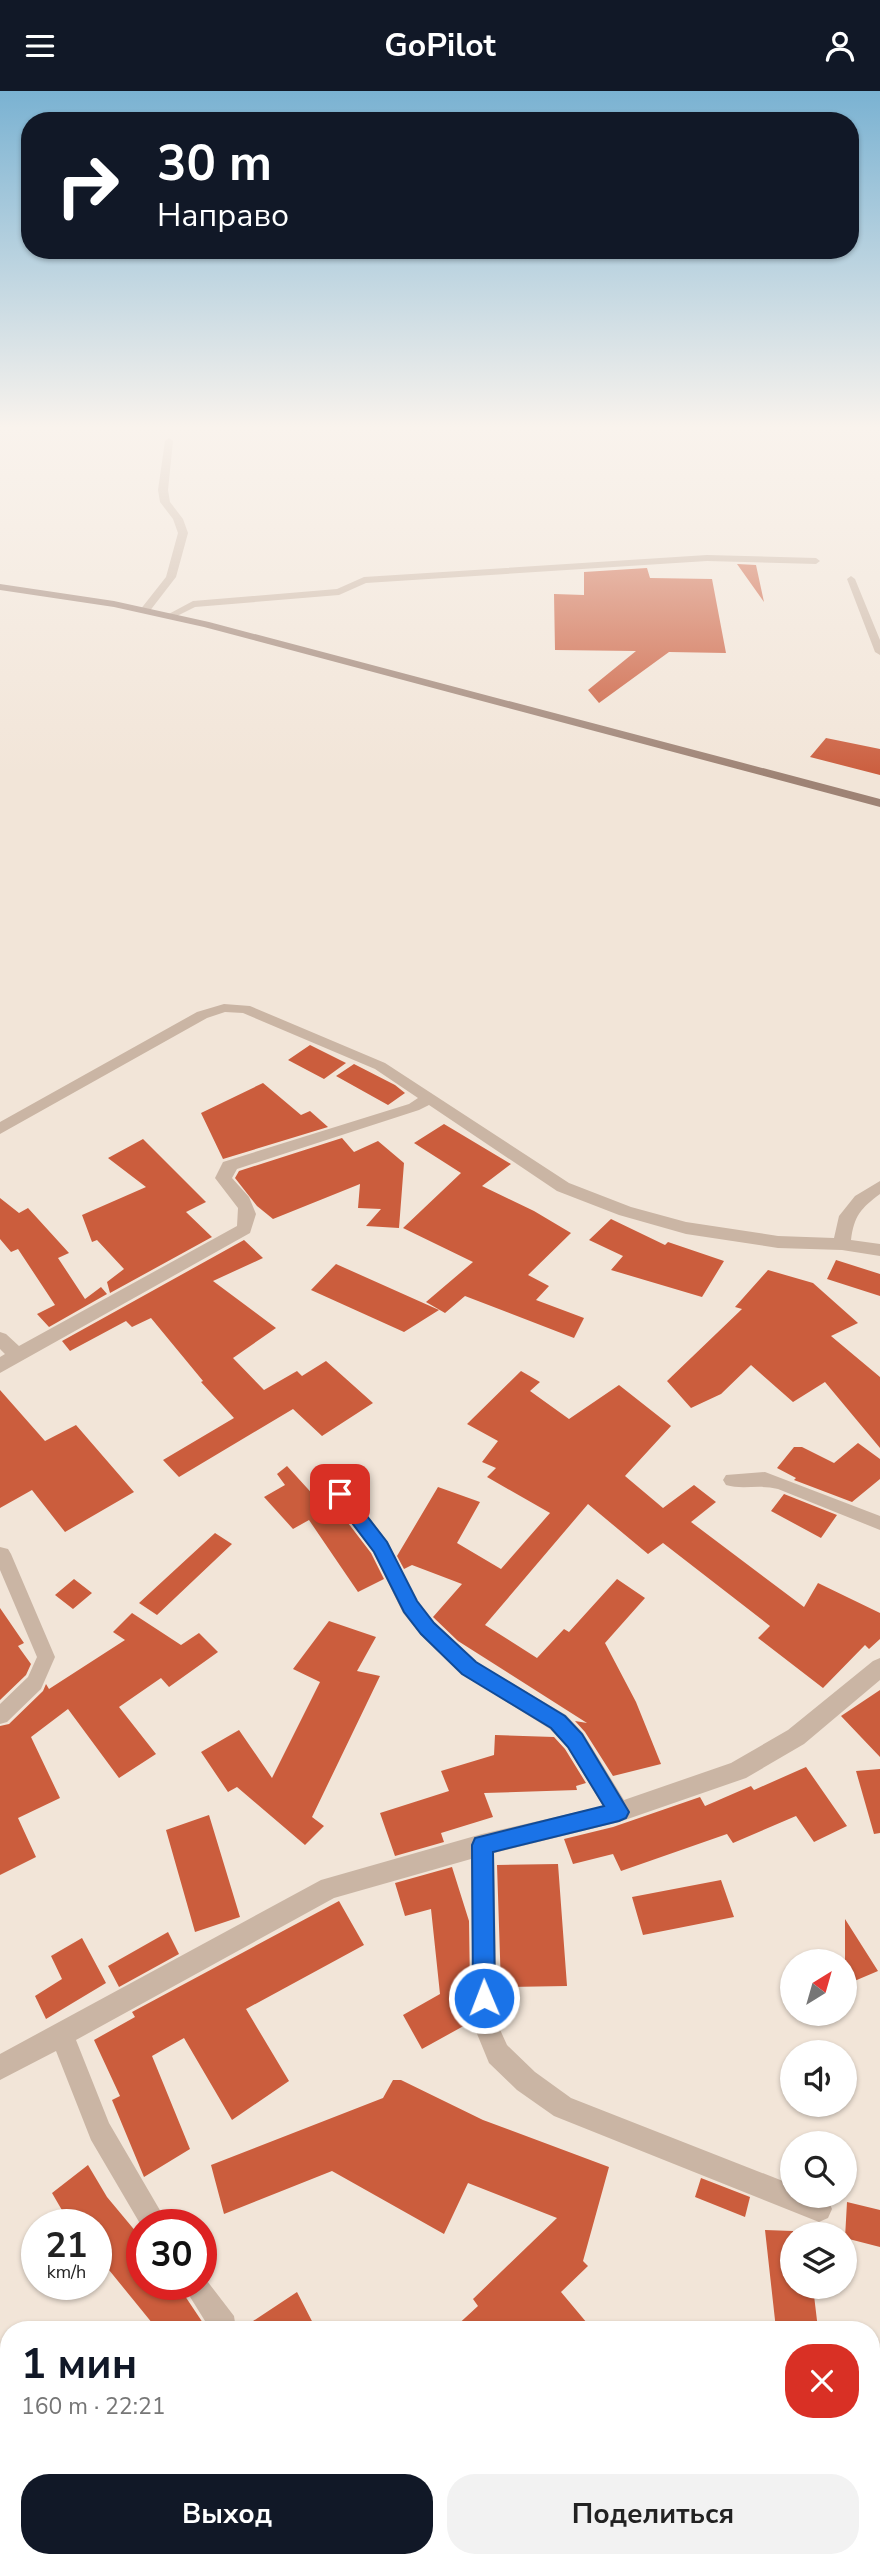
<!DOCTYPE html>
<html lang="ru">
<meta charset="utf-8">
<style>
body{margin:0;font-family:"Nunito Sans",sans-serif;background:#f2f2f2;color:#222;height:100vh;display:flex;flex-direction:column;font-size:26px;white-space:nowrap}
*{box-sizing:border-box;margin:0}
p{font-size:23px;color:#767676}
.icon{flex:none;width:38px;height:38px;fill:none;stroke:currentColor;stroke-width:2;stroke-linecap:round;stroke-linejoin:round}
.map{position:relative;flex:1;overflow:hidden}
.panel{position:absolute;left:0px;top:2230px;width:880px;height:247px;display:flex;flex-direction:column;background:#fff;border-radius:28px 28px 0 0;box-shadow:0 2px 5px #0004}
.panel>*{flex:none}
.guide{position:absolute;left:21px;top:21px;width:838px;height:147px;border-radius:28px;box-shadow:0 2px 5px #0004;background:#111827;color:#fff;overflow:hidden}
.needle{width:46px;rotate:37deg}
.buttons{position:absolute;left:780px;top:1858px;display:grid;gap:14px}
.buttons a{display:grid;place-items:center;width:77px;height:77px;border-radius:50%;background:#fff;box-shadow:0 2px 5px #0004;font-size:35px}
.speed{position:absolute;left:21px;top:2118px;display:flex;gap:14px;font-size:35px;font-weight:700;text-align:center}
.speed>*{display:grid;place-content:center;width:91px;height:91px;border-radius:50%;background:#fff;box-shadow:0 2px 5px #0004;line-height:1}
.speed small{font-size:18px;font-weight:400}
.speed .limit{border:10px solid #d22;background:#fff;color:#111}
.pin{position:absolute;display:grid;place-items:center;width:60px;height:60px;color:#fff;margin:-30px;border-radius:14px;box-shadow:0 4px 10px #0006}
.me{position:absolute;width:77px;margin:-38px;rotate:359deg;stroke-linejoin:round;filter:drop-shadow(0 0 5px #0008)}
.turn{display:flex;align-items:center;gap:24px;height:147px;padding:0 21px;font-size:32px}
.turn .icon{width:91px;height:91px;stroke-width:2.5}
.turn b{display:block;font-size:49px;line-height:60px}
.round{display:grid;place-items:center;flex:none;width:74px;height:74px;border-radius:28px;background:#f2f2f2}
.overview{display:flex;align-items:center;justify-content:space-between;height:119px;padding:0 21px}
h1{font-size:42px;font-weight:700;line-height:52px;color:#111827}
.cta{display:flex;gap:14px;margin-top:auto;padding:14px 21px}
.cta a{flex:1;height:80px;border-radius:28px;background:#111827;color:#fff;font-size:28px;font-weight:700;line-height:80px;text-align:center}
.cta a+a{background:#f2f2f2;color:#222}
header{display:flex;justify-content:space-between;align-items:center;height:91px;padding:0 21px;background:#111827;color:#fff;font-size:32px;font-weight:700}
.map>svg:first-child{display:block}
.building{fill:#cb5d3d}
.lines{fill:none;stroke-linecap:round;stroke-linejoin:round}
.service{fill:#cab5a4;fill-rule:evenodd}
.minor{fill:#cab5a4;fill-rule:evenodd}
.secondary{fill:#9e8375;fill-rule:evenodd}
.route{fill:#1a73e8;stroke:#114b97;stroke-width:2}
</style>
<header><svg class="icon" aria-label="menu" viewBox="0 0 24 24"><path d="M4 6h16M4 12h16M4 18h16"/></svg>GoPilot<svg class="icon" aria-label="person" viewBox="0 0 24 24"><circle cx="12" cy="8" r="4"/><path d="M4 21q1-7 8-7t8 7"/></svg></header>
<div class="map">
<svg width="880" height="2475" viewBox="0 0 880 2475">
<rect width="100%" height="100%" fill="#f2e5d8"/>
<path class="building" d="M737,473L756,474L764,511Z
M647,477L650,487L712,488L726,562L669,561L599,612L588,599L636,560L555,559L554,503L584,504V481Z
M826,647L880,658V684L810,666Z
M310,954L346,972L324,988L288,969Z
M354,973L395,994L405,1002L388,1014L336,985Z
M263,992L301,1024L310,1020L328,1036L223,1068L201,1022Z
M444,1033L511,1073L482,1095L534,1120L571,1142L528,1184L549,1195L536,1209L584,1227L574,1247L465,1205L445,1222L426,1211L473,1171L403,1137L461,1082L414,1052Z
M342,1047L354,1061L378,1050L404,1072L399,1137L366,1135L381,1118L358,1117L360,1093L273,1128L257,1115L235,1087L239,1080Z
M143,1048L206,1111L186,1121L212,1146L110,1202L107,1191L124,1178L97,1149L92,1151L82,1124L146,1096L108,1067Z
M0,1107L19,1122L28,1117L69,1162L58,1167L85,1208L101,1196L107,1203L49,1236L37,1223L55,1214L18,1158L11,1161L0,1148Z
M611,1128L665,1154L668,1151L724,1170L702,1206L611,1179L623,1165L589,1149Z
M244,1149L263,1167L213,1190L276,1237L233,1267L264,1299L297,1280L302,1285L326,1270L373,1312L322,1345L293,1318L179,1386L163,1369L234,1327L201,1291L203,1290L151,1227L132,1236L126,1230L70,1260L62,1250Z
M836,1169L880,1183V1205L827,1188Z
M336,1173L439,1219L404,1241L311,1199Z
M768,1179L813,1192L858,1232L831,1245L880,1286V1357L825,1291L793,1311L751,1274L721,1303L691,1317L667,1290L742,1218L735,1216Z
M521,1280L540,1291L530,1300L569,1328L619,1294L671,1335L625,1385L663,1417L694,1394L716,1411L691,1431L804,1516L818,1492L880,1522V1548L869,1558L865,1554L823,1597L758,1547L770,1535L663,1452L648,1463L588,1413L485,1534L537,1567L564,1538L569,1541L617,1488L645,1507L605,1552L636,1611L661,1673L613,1685L585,1641L575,1630L587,1632L458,1550L433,1526L462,1493L412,1474L404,1478L397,1465L438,1396L480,1411L457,1452L501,1478L550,1422L487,1386L496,1377L482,1371L498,1350L467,1333Z
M0,1299L45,1350L76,1334L134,1401L65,1441L32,1399L0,1417Z
M858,1352L880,1368V1388L852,1411L794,1389L796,1387L777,1377L794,1356H802L834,1372Z
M287,1375L338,1431L345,1428L371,1462L384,1488L358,1501L309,1429L293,1438L264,1406L285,1394L277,1383Z
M784,1403L837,1424L821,1447L771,1420Z
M215,1442L232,1453L157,1524L139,1512Z
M74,1488L92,1502L73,1518L55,1504Z
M0,1517L24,1552L18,1555L31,1573L26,1584L0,1609Z
M132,1522L181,1554L199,1542L218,1561L169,1596L161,1587L119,1616L156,1663L119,1687L68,1618L31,1646L60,1707L18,1727L36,1766L0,1784V1635L9,1633L43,1600L46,1593L49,1598L125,1549L113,1541Z
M329,1530L376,1546L357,1580L380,1585L312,1726L324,1735L305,1754L237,1696L228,1701L201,1661L239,1639L272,1687L320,1591L293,1578Z
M880,1599V1666L841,1625Z
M495,1644L554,1646L565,1658L586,1692L576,1695L577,1699L484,1702L493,1726L441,1742L444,1751L395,1765L380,1722L449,1700L441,1680L494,1664Z
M806,1676L847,1735L814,1751L796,1725L733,1752L727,1743L621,1780L613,1763L573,1773L564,1748L613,1736L700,1706L705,1715L751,1695L754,1699Z
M880,1678V1742L874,1743L856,1680Z
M209,1724L240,1826L195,1841L166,1739Z
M558,1773L567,1895L501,1896L497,1774Z
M452,1776L469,1830L470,1897H464L469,1932L422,1958L403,1924L440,1903L431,1818L405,1825L395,1792Z
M721,1789L734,1826L643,1844L632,1806Z
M339,1810L364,1854L246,1918L289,1990L232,2029L184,1947L152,1965L190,2058L144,2086L112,2009L120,2005L94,1949L135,1926L132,1921Z
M845,1828L878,1880L845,1894Z
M168,1841L179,1863L119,1896L108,1875Z
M82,1847L106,1892L46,1928L35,1905L62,1888L51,1865Z
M393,1989H401L483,2029L609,2076L583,2170L588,2175L561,2201L592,2238H453L478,2215L473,2208L557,2127L468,2092L444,2143L332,2080L224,2123L211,2074L383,2007Z
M88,2074L107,2106L142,2148V2193H177L207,2238H157L96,2163V2133H70L52,2102Z
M701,2087L750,2106L745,2126L695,2106Z
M847,2111L880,2119V2156L845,2147Z
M765,2139L793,2140V2196H813L818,2238H776Z
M297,2201L316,2238H241Z"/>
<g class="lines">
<path class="service" d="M707,464L816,467L820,470L816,473L707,470L366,492L339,504L195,516L173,527L165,525L193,510L337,498L364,486Z
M851,485L855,488L880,549V564L875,561L847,488Z
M765,1381L880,1425V1439L778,1398C760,1393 742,1399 726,1394L723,1389L726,1384Z
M0,1456L8,1458L11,1463L55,1566L41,1598L7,1631L0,1633V1613L28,1586L37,1566L0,1479Z"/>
<path class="minor" d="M169,347L173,350L168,399L170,411L183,428L188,442L176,486L149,521L145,522L140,519L166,486L178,442L173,428L160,411L158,399L165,350Z
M224,913L250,915L385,972L569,1092L631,1116L686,1131L778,1145L834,1147L839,1125L855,1105L880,1090V1103C861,1117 854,1125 851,1149L880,1153V1165L842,1159L778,1157L686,1143L619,1124L557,1100L429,1014L419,1019L237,1078L232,1087L249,1106L256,1123L250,1142L0,1282V1266L5,1263L0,1258V1241L6,1243L19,1255L237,1135L238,1117L215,1087L223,1071L409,1013L418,1007L375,978L243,922L225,921L207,927L0,1043V1031L197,921Z
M340,1395L347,1398L387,1450L417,1510L435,1532L476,1571L566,1624L583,1642L624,1709L731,1672L788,1639L873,1570L880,1567V1589L804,1653L746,1687L619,1731L494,1762L497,1932L507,1954L535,1981L571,2007L793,2094V2105H820L828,2109L832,2118L828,2127L819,2131L554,2025L517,1999L489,1972L473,1933L471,1768L334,1807L76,1949L109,2032L168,2133H142V2136L91,2049L56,1960L0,1989V1963L321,1789L482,1743L603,1715L567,1656L550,1638L462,1583L421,1544L403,1522L373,1461L333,1408L330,1403L333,1398Z
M201,2182L234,2225L236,2238H210L182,2193H201Z"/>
<path class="secondary" d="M0,493L114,510L209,531L880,708V716L204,536L114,516L0,499Z"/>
</g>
<linearGradient id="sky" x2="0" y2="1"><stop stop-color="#7ab2d2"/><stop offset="0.49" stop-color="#f9f3ed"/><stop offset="1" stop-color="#f9f3ed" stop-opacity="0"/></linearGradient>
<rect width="880" height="686" fill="url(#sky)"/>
<path class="route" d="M340,1396L346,1398L387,1451L417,1510L434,1532L476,1571L565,1625L582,1643L629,1721L626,1727L619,1730L493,1761L495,1907L492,1915L484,1918L477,1915L473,1907L472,1754L475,1747L604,1715L568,1656L551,1637L462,1583L421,1543L404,1521L374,1461L334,1408L331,1403L334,1398Z"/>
</svg>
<div class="buttons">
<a><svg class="needle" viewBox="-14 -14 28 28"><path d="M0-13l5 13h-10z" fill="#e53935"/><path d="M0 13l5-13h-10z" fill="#767676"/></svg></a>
<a><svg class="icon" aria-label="sound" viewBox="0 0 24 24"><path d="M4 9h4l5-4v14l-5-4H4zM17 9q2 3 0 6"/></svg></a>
<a><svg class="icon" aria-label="search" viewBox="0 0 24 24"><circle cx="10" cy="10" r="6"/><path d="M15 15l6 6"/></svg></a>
<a><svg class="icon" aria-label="layers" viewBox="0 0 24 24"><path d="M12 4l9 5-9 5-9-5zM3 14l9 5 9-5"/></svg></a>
</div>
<div class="speed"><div>21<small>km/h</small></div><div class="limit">30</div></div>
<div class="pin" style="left:340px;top:1403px;background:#d93025"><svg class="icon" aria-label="arrive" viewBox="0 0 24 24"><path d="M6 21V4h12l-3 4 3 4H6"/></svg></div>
<svg class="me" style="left:484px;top:1907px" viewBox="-20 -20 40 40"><circle r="17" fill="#1a73e8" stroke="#fff" stroke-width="3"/><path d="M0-11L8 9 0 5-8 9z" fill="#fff"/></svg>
<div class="guide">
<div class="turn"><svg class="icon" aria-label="right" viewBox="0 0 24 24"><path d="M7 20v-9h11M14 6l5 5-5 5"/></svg><div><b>30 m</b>Направо</div></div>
</div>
<section class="panel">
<div class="overview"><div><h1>1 мин</h1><p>160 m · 22:21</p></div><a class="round" style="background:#d93025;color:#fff"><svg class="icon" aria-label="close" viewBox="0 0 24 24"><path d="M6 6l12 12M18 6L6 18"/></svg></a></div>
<div class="cta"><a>Выход</a><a>Поделиться</a></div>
</section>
</div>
